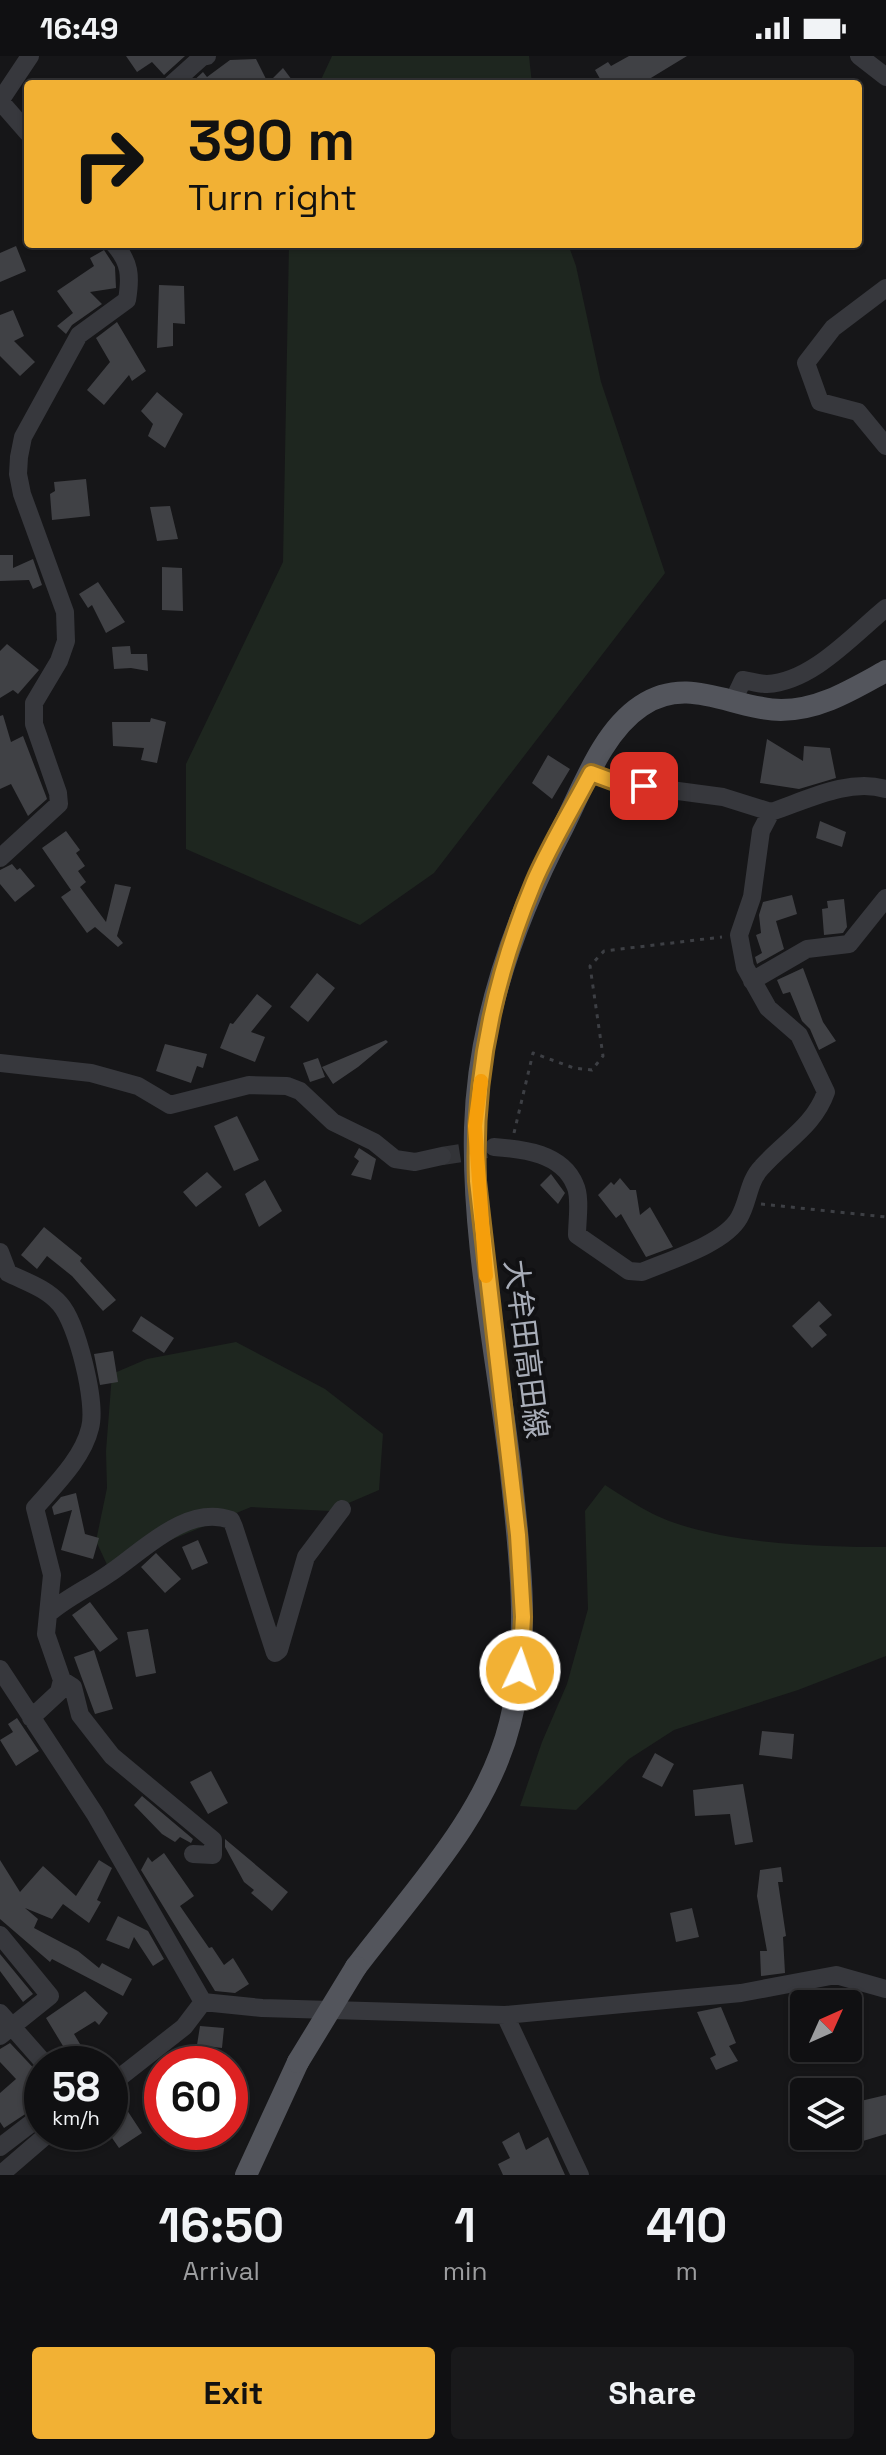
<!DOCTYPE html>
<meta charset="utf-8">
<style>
body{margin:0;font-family:"Space Grotesk","Noto Sans JP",sans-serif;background:#19191b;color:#f1f3f6;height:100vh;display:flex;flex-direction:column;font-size:30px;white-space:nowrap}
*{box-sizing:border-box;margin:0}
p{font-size:26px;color:#9c9d9f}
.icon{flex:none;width:44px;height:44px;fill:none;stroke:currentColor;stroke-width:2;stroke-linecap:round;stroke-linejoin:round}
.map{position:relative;height:2119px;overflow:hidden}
.sheet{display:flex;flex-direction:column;background:#101012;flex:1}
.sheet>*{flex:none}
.guide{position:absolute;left:24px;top:24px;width:838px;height:168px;border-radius:8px;box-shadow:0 2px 6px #0004,0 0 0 2px #303032;background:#f2b134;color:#111;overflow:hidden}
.needle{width:52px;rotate:45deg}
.buttons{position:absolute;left:790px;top:1934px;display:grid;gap:16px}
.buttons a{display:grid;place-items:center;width:72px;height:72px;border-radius:8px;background:#101012;box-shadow:0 2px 6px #0004,0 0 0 2px #303032;font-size:40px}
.speed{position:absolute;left:24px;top:1990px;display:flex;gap:16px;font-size:40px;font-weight:700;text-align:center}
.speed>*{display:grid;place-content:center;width:104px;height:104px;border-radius:50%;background:#101012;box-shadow:0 2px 6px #0004,0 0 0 2px #303032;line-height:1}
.speed small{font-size:20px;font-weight:400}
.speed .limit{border:12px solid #d22;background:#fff;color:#111}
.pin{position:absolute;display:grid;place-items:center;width:68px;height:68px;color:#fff;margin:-34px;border-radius:16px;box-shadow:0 4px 12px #0006}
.me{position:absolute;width:88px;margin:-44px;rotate:3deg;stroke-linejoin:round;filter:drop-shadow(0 0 6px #0008)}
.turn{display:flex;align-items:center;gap:28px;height:168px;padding:0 32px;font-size:36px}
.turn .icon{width:104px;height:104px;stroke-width:2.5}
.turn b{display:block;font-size:56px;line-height:68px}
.eta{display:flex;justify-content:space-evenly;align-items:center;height:136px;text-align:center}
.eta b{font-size:48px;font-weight:700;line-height:56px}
.cta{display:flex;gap:16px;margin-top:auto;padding:16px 32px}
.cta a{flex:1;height:92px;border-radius:8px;background:#f2b134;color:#111;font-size:32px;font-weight:700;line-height:92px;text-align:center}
.cta a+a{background:#19191b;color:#f1f3f6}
.status{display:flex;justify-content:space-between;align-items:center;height:56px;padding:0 40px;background:#101012;direction:ltr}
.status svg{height:22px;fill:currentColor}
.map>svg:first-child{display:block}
.green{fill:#1e261f}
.building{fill:#404145}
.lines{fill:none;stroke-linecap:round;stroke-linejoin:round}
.minor-tunnel{stroke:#333438;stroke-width:18;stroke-dasharray:18 9;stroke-linecap:butt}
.path{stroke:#3d3f44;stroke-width:3;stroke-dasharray:4 6;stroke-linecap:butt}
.minor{stroke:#37383d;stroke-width:18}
.major{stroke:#53555c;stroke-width:22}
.major-bridge{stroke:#53555c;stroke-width:22}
.route-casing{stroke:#9d7322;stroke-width:20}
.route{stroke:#f2b134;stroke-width:14}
.slow{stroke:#f59e0b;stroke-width:14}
.labels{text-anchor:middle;stroke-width:8;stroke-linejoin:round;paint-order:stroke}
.street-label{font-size:30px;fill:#a8adb8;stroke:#111113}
</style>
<div class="status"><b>16:49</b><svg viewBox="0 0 49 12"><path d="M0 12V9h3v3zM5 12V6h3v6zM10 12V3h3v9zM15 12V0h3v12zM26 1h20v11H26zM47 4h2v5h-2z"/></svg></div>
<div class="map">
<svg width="886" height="2119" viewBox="0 0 886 2119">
<rect width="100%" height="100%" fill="#161618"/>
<path class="green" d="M332,0H529L532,28H319Z
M289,188H568L576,210L601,326L665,517L434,817L360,869L186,793V708L283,506Z
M236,1286L325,1333L383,1378L379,1434L330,1455L251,1451L156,1490L110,1515L96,1485L107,1432L106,1395L112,1318L147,1303Z
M605,1429C621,1439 637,1450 653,1458C714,1488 819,1491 886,1491V1600L798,1634L674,1674L629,1703L576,1754L520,1750L542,1686L567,1628L588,1553L585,1455Z"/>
<path class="building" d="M126,0H185L164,19L152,6L137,16Z
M629,0H687L641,28H603L595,14L608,6L611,10Z
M256,3L268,27L283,12L295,28H190L203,16L207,21L230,4Z
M16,190L26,215L0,226V197Z
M104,194L115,211L116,232L90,236L102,248L72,269L66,278L57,270L73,257L57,235L94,210L90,202Z
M159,229L184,230L185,268L173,267V290L157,292Z
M13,254L24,280L14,285L35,306L20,320L0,300V259Z
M117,266L146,315L132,325L129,319L104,349L87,334L110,306L96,282Z
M157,336L183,358L165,392L148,380L153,368L141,355Z
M86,423L90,460L52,464L50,438L55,435L54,426Z
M170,450L178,483L157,485L150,451Z
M0,499H13V512L33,503L42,529L33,533L29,524L0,525Z
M162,511L182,512L183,555L162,554Z
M98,526L125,566L106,577L92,549L88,552L79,538Z
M7,588L39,614L18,638L13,634L0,642V595Z
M130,590L131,598H147L148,615L131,612L114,613L112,591Z
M3,659L11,686L23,680L46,740L47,743L28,760L11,728L0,733V660Z
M151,662L166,666L157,707L141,704L144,692L113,690L112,666H150Z
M767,683L803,705L804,690L830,692L836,722L799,733L760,727Z
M548,699L570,713L552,743L532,727Z
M820,765L846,776L842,791L816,782Z
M66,775L80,794L76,797L85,810L78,815L86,826L80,831L106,866L115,828L131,831L117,880L123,887L118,891L95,871L87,877L61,841L71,834L42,792Z
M12,808L17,814L20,812L35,830L15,846L0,828V814Z
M792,839L797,858L776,865L784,893L757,908L755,901L762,897L756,879L761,877L759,859L763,846Z
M844,843L847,871L843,877L824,879L822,853L828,852L827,845Z
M803,912L823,966L836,985L819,994L810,973L802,965L790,936L783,938L777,924Z
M317,917L335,932L308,966L290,951Z
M257,938L272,950L251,976L265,981L255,1006L220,992L230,967L233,968Z
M386,984L388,986L358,1011L333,1028L322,1011Z
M165,988L207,998L203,1012L197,1010L191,1027L156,1015Z
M318,1002L325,1021L310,1026L303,1007Z
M237,1060L259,1104L234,1115L214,1070Z
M359,1092L376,1103L371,1124L351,1119L359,1105L354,1101Z
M207,1116L222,1131L196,1151L183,1136Z
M551,1118L565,1137L558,1148L540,1129Z
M620,1122L630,1134H636L640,1159L650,1151L673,1191L646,1201L621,1158L616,1162L598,1139L611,1126L614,1129Z
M265,1124L282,1155L259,1171L245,1138Z
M44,1171L82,1202L80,1205L116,1244L103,1255L72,1220L47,1200L37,1213L21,1199Z
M819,1245L832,1259L819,1270L827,1279L812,1292L792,1270Z
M141,1260L174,1282L164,1297L132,1275Z
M113,1295L118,1326L100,1329L94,1298Z
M76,1437L85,1478L99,1482L93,1503L61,1494L72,1454L54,1459L52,1451L61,1441Z
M198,1484L208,1507L192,1514L182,1491Z
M156,1497L181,1523L165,1537L141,1511Z
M90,1546L118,1583L100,1596L72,1559Z
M148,1573L156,1617L136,1621L127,1576Z
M94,1594L113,1653L95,1658L74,1601Z
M17,1662L39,1695L16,1710L0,1684L13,1676L8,1668Z
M762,1675L794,1678L792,1703L759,1699Z
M655,1697L674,1708L662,1731L642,1721Z
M211,1715L228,1747L208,1758L190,1726Z
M743,1728L753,1786L735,1789L730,1758L695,1760L693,1734Z
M142,1740L193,1783L191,1787L180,1781L175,1786L162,1778L134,1749Z
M225,1783L288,1836L272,1855L251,1837L254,1834L244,1826L225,1791Z
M164,1797L194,1840L180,1850L209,1892L212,1891L224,1909L233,1902L249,1928L235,1937L215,1935L141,1814L148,1801L152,1806Z
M0,1804L20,1836L43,1810L76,1840L99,1804L112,1812L97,1844L101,1846L89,1867L63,1848L52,1863L25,1852L38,1863L34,1872L78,1895L99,1912L102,1907L132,1923L123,1940L52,1903L50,1906L0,1863Z
M781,1811L783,1826H778L786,1880L783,1881L785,1917L761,1920L760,1895H767L757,1840L760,1814Z
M692,1852L699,1881L676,1886L670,1857Z
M118,1860L148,1875L164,1903L153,1910L134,1881L129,1893L106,1884Z
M0,1898L33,1938L23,1946L0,1915Z
M85,1935L108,1957L99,1969L95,1965L74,1978L92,2008H74L46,1962Z
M721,1951L736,1987L729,1990L738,2005L716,2014L710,2002L716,1999L697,1956Z
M200,1970L224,1972L222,1992L197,1989Z
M10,1987L42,2021V2047L4,2072L0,2066V2037L16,2023L0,2006V1993Z
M886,2039V2078L863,2085L857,2066L848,2077V2048Z
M110,2044L118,2056L125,2051L142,2077L119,2092L110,2079Z
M519,2076L526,2094L548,2081L565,2119H503L498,2108L510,2102L502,2086Z"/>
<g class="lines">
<path class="minor-tunnel" d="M442,1100L487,1093"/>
<path class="path" d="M514,1077L533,997L574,1012L592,1014L603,1000L590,910L604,895L722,881
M761,1148L886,1161"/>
<path class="minor" d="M859,0L886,21
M172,28L202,1L207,0
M28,77L0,45L30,0
M886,232L833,272L806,307L820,346L858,356L886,390
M733,645L743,624C750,625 759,628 767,628C812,626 853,579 886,552
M591,717L618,727L723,741L771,756
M0,802L59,748L58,737L34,668V647L59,605L66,585L65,556L22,438L18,418L19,401L23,381L79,279L127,244C131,220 130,206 114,188
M752,925L807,893L849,888L886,842
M0,1007L91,1017L138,1030L170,1049L249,1029L287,1030L300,1035L333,1066L374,1086L395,1103L415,1106L442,1100
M494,1091C523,1093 562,1097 575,1129C581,1141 577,1165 577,1179L629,1215L642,1216C670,1204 724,1188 739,1162C749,1145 748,1125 762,1111C785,1085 814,1070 826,1036L799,979L768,952L745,911L739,879L752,841L761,775L771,756C807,744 848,722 886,733
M0,1196L8,1217C26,1226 46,1232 60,1248C77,1267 97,1347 90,1372C83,1402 55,1429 35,1452L52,1519L46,1578L62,1624L59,1636L31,1662
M48,1558C67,1541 89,1532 110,1517C144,1494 187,1448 231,1464L234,1471L275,1597L279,1594L306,1501L342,1453
M0,1613L95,1758L203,1946
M62,1624L73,1631L80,1659L112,1700L213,1784V1799L193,1798
M0,1879L50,1940L0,1980
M203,1946L262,1952L505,1959L741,1937L836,1919L886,1933
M0,1957L45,2008
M505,1959L580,2119
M110,2029L184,1971L203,1946
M0,2091L42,2059
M0,2119L50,2076"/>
<path class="major" d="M356,1911C412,1837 487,1760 510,1667C531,1584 520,1501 511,1417C498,1305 472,1185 475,1072C478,965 514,864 563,771C583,732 602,676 641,650C688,618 732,653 781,654C820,654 853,633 886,615
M246,2119L298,2006"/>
<path class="major-bridge" d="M298,2006L356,1911"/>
</g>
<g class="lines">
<g class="route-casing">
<path id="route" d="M520,1614L523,1561L518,1479L477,1125C473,1021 494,922 534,826C550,789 572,753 591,717L618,727L644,730"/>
</g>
<use href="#route" class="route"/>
<path class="slow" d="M481,1025L475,1070L486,1220"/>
</g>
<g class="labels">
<g class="street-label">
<text transform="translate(526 1293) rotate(83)" y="10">大牟田高田線</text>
</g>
</g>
</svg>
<div class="buttons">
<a><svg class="needle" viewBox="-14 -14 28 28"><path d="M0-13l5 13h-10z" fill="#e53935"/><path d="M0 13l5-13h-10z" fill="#9c9d9f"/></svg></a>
<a><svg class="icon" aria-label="layers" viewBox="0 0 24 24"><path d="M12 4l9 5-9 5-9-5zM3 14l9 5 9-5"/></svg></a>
</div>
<div class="speed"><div>58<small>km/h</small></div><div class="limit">60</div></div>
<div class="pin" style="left:644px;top:730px;background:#d93025"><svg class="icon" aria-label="arrive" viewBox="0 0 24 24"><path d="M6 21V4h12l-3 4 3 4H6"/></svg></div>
<svg class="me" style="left:520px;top:1614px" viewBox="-20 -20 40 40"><circle r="17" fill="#f2b134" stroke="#fff" stroke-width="3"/><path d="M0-11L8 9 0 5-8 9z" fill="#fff"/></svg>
<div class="guide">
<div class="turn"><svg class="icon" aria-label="right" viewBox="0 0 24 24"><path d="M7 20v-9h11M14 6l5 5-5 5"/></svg><div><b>390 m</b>Turn right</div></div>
</div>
</div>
<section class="sheet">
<div class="eta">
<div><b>16:50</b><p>Arrival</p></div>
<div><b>1</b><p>min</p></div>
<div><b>410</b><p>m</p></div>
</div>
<div class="cta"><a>Exit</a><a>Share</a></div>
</section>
